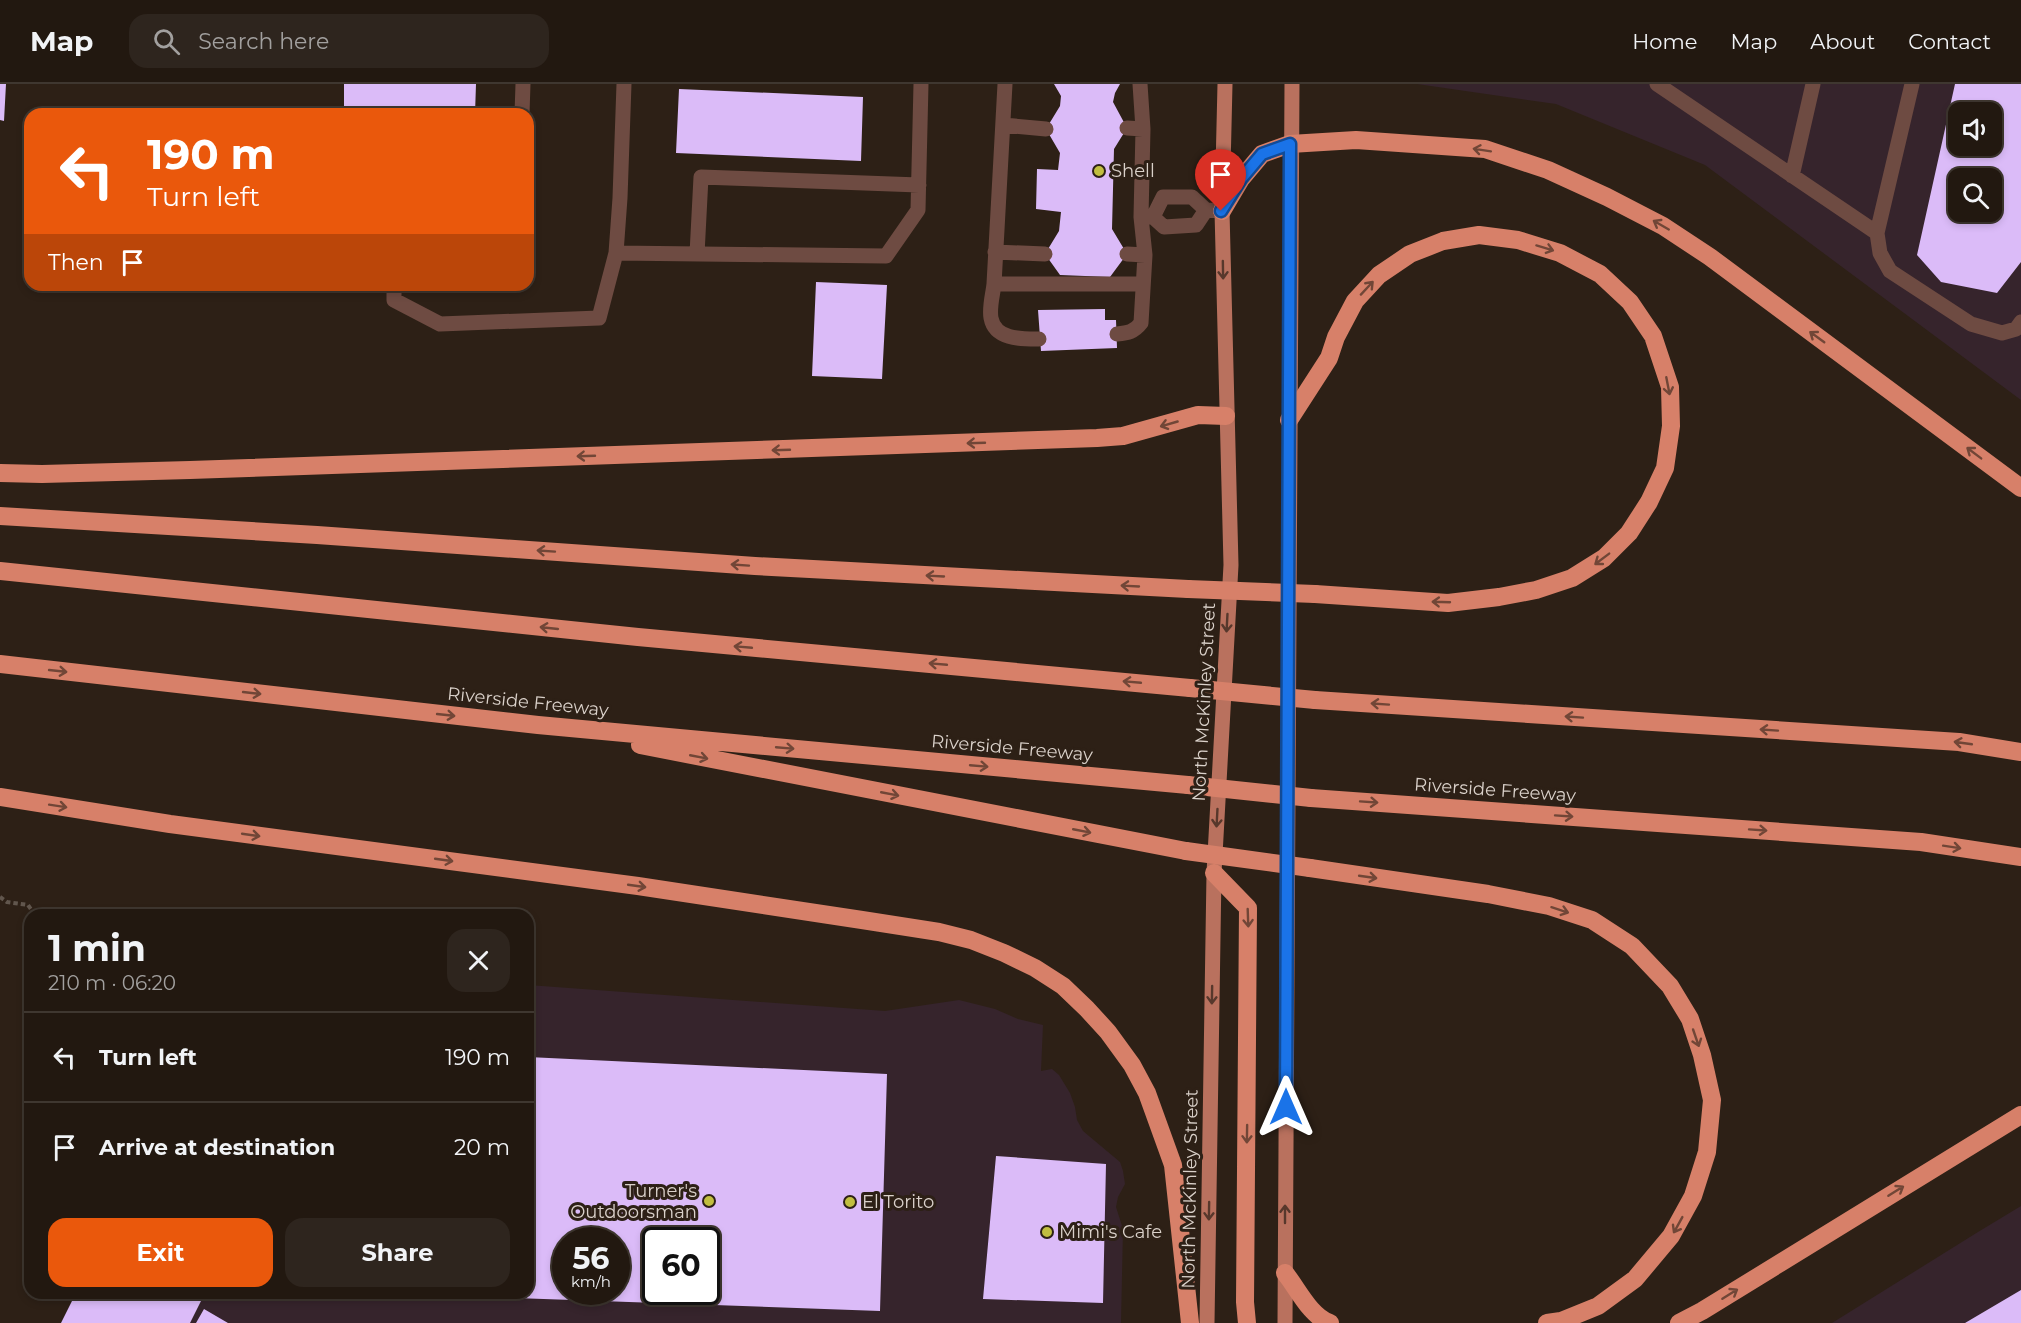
<!DOCTYPE html>
<meta charset="utf-8">
<style>
body{margin:0;font-family:Montserrat,sans-serif;background:#2e251e;color:#f1f3f6;height:100vh;display:flex;flex-direction:column;font-size:22px;white-space:nowrap}
*{box-sizing:border-box;margin:0}
p{font-size:20px;color:#a2a09f}
.icon{flex:none;width:33px;height:33px;fill:none;stroke:currentColor;stroke-width:2;stroke-linecap:round;stroke-linejoin:round}
.map{position:relative;flex:1;overflow:hidden}
.sheet{position:absolute;left:24px;top:825px;width:510px;height:390px;display:flex;flex-direction:column;background:#221810;border-radius:18px;box-shadow:0 3px 9px #0003,0 0 0 2px #3f3730}
.sheet>*{flex:none}
.guide{position:absolute;left:24px;top:24px;width:510px;height:183px;border-radius:18px;box-shadow:0 3px 9px #0003,0 0 0 2px #3f3730;background:#ea580c;color:#fff;overflow:hidden}
.fabs{position:absolute;left:1948px;top:18px;display:grid;gap:12px}
.fabs a{display:grid;place-items:center;width:54px;height:54px;border-radius:12px;background:#221810;box-shadow:0 3px 9px #0003,0 0 0 2px #3f3730;font-size:30px}
.speed{position:absolute;left:552px;top:1143px;display:flex;gap:12px;font-size:30px;font-weight:700;text-align:center}
.speed>*{display:grid;place-content:center;width:78px;height:78px;border-radius:50%;background:#221810;box-shadow:0 3px 9px #0003,0 0 0 2px #3f3730;line-height:1}
.speed small{font-size:15px;font-weight:400}
.speed .limit{border:3px solid #111;border-radius:9px;background:#fff;color:#111}
.pin{position:absolute;display:grid;place-items:center;width:51px;height:51px;color:#fff;margin:-62px -26px;border-radius:50% 50% 50% 0;rotate:-45deg;box-shadow:0 0 6px #0007}
.pin .icon{rotate:45deg}
.me{position:absolute;width:66px;margin:-33px;rotate:0deg;stroke-linejoin:round;filter:drop-shadow(0 0 4px #0008)}
.turn{display:flex;align-items:center;gap:21px;height:126px;padding:0 24px;font-size:27px}
.turn .icon{width:78px;height:78px;stroke-width:2.5}
.turn b{display:block;font-size:42px;line-height:51px}
.then{display:flex;align-items:center;height:57px;padding:0 24px;background:#0003;gap:12px;font-size:22px}
.round{display:grid;place-items:center;flex:none;width:63px;height:63px;border-radius:18px;background:#2e251e}
.head{display:flex;align-items:center;justify-content:space-between;height:102px;padding:0 24px}
h1{font-size:36px;font-weight:700;line-height:45px}
.primary-button{display:flex;gap:12px;margin-top:auto;padding:12px 24px}
.primary-button a{flex:1;height:69px;border-radius:18px;background:#ea580c;color:#fff;font-size:24px;font-weight:700;line-height:69px;text-align:center}
.primary-button a+a{background:#2e251e;color:#f1f3f6}
ul{padding:0;list-style:none}
li{display:flex;align-items:center;gap:18px;height:90px;padding:0 24px;border-top:2px solid #3f3730}
li div{flex:1}
li b{display:block;font-size:22px}
li em{font-style:normal}
header{display:flex;align-items:center;gap:36px;box-sizing:border-box;height:84px;padding:0 30px;background:#221810;border-bottom:2px solid #3f3730}
header strong{font-size:28px}
nav{display:flex;gap:33px;margin-inline-start:auto;font-size:21px}
.search{width:420px;height:54px;background:#2e251e;display:flex;align-items:center;gap:15px;box-sizing:border-box;padding:0 21px;border-radius:18px;color:#a2a09f;font-size:22px}
.map>svg:first-child{display:block}
.commercial{fill:#36242c;fill-rule:evenodd}
.building{fill:#dbbbf8;fill-rule:evenodd}
.lines{fill:none;stroke-linecap:round;stroke-linejoin:round}
.path{stroke:#61564d;stroke-width:4;stroke-dasharray:4.5 3;stroke-linecap:butt}
.lane{stroke:#6e4b42;stroke-width:15}
.primary{stroke:#b9715e;stroke-width:15}
.highway{stroke:#d78069;stroke-width:18}
.highway-bridge{stroke:#d78069;stroke-width:18}
.oneway{stroke:#714637}
.oneway2{stroke:#57382c}
.route-casing{stroke:#114b97;stroke-width:15}
.route{stroke:#1a73e8;stroke-width:10}
.poi-dot{fill:#c1be40;stroke:#2d2016;stroke-width:2}
.labels{text-anchor:middle;stroke-width:6;stroke-linejoin:round;paint-order:stroke}
.poi-label{font-size:18px;fill:#dad1ca;stroke:#2d2016;text-anchor:start}
.street-label{font-size:18px;fill:#dad1ca;stroke:#2d2016}
</style>
<header>
<strong>Map</strong>
<div class="search"><svg class="icon" aria-label="search" viewBox="0 0 24 24"><circle cx="10" cy="10" r="6"/><path d="M15 15l6 6"/></svg>Search here</div>
<nav><a>Home</a><a>Map</a><a>About</a><a>Contact</a></nav>
</header>
<div class="map">
<svg width="2021" height="1239" viewBox="0 0 2021 1239">
<rect width="100%" height="100%" fill="#2d2016"/>
<path class="commercial" d="M1417,0H2021V316L1705,81L1556,20ZM1959,28H1992V62H1959ZM1959,94H1992V128H1959Z
M528,901L885,927L959,916L995,925L1018,935L1043,941L1041,987L1052,985L1059,991L1070,1009L1075,1023L1077,1036L1083,1047L1120,1078L1123,1087L1125,1100L1118,1113L1116,1123L1123,1145L1121,1239H61L76,1209H528ZM566,1156H616V1208H566ZM656,1156H706V1208H656Z
M2021,1122V1239H1832L1978,1148Z"/>
<path class="building" d="M0,0H6L4,37L0,36Z
M344,0H476L475,30H344Z
M1054,0H1120L1115,9L1113,18L1127,44L1114,65L1112,145L1127,170L1110,193L1060,191L1045,170L1059,147L1061,128L1036,125L1037,85L1058,86L1060,69L1046,45L1060,22L1061,12Z
M1955,0H2021V178L1997,209L1941,198L1917,171ZM1959,28H1992V62H1959ZM1959,94H1992V128H1959Z
M679,5L863,13L861,77L676,69Z
M816,198L887,201L882,295L812,292Z
M1105,225V236H1116L1117,264L1041,267L1038,226Z
M528,973L887,990L880,1227L462,1212V1209H528ZM566,1156H616V1208H566ZM656,1156H706V1208H656Z
M996,1072L1106,1080L1103,1219L983,1215Z
M2021,1206V1239H1965Z
M76,1209H205L190,1239H61Z
M204,1225L228,1239H196Z"/>
<g class="lines">
<path class="path" d="M0,813L7,818L28,821L35,831"/>
<path class="lane" d="M1005,0L994,200H1143
M1657,0L1877,149L1912,0
M522,30L523,0
M1003,41L1046,45
M1127,44L1143,45
M1792,92L1813,0
M1144,133H1153L1164,143L1196,141L1206,126
M1153,133L1163,113H1192L1206,126L1222,127
M1877,149L1880,169L1890,187L1971,240L2002,249L2016,245L2021,238
M995,168L1045,170
M616,169L886,172L918,126L921,0
M697,170L701,93L919,101
M1127,170L1145,171
M994,200C993,210 989,223 991,234C995,256 1022,255 1039,255
M394,201V216L440,240L599,234L616,169L620,114L624,0
M1117,250C1128,249 1134,248 1141,239L1145,171L1141,133L1143,45L1140,0"/>
<path class="primary" d="M1207,1239L1214,789L1231,481L1222,127L1225,0
M1285,1239L1292,0"/>
<path class="highway" d="M1222,127L1241,95L1262,70L1290,60L1356,56L1485,65L1548,86L1607,113L1663,142L1710,173L2021,404
M1289,336L1329,274L1336,253L1355,217L1379,191L1410,170L1443,157L1479,151L1518,156L1560,169L1600,190L1630,218L1653,252L1670,303L1671,342L1665,384L1649,418L1629,449L1604,474L1572,494L1536,506L1499,513L1448,519L1315,510
M0,389L42,390L190,386L1097,354L1123,352L1198,331L1226,332
M0,432L317,451L755,482L1188,505
M0,487L638,553L1190,604
M0,580L538,641L1188,701
M1315,616L1959,658L2021,668
M640,661L1186,767
M0,713L170,740L638,802L862,836L939,848L971,856L1004,869L1035,884L1063,902L1087,925L1108,948L1132,981L1147,1009L1173,1081L1190,1239
M1311,714L1921,758L2021,773
M1310,784L1488,810L1549,822L1592,836L1632,862L1670,902L1690,935L1702,971L1712,1016L1707,1068L1693,1112L1671,1152L1635,1195L1598,1222L1561,1237L1547,1239
M1214,789L1248,824L1245,1218L1247,1239
M1285,1189C1298,1205 1310,1232 1330,1239
M1679,1239L1702,1227L2021,1031"/>
<path class="highway-bridge" d="M1188,505L1315,510
M1190,604L1315,616
M1188,701L1311,714
M1186,767L1310,784"/>
</g>
<defs><path id="oneway-shaft" d="M-6 0H5M1.5-3L5.5 0L1.5 3" fill="none" stroke-width="1.6" stroke-linecap="round" stroke-linejoin="round" transform="scale(1.5)"/></defs>
<g class="oneway">
<use href="#oneway-shaft" transform="translate(1482 66) rotate(-171)"/>
<use href="#oneway-shaft" transform="translate(1661 141) rotate(-150)"/>
<use href="#oneway-shaft" transform="translate(1545 164) rotate(17)"/>
<use href="#oneway-shaft" transform="translate(1367 204) rotate(-47)"/>
<use href="#oneway-shaft" transform="translate(1817 253) rotate(-144)"/>
<use href="#oneway-shaft" transform="translate(1668 302) rotate(79)"/>
<use href="#oneway-shaft" transform="translate(1169 340) rotate(164)"/>
<use href="#oneway-shaft" transform="translate(976 359) rotate(178)"/>
<use href="#oneway-shaft" transform="translate(781 366) rotate(178)"/>
<use href="#oneway-shaft" transform="translate(1974 369) rotate(-143)"/>
<use href="#oneway-shaft" transform="translate(586 372) rotate(178)"/>
<use href="#oneway-shaft" transform="translate(546 467) rotate(-176)"/>
<use href="#oneway-shaft" transform="translate(1602 475) rotate(143)"/>
<use href="#oneway-shaft" transform="translate(740 481) rotate(-176)"/>
<use href="#oneway-shaft" transform="translate(935 492) rotate(-177)"/>
<use href="#oneway-shaft" transform="translate(1130 502) rotate(-177)"/>
<use href="#oneway-shaft" transform="translate(1441 518) rotate(-178)"/>
<use href="#oneway-shaft" transform="translate(549 544) rotate(-174)"/>
<use href="#oneway-shaft" transform="translate(743 563) rotate(-175)"/>
<use href="#oneway-shaft" transform="translate(938 580) rotate(-175)"/>
<use href="#oneway-shaft" transform="translate(58 587) rotate(6)"/>
<use href="#oneway-shaft" transform="translate(1132 598) rotate(-175)"/>
<use href="#oneway-shaft" transform="translate(252 609) rotate(6)"/>
<use href="#oneway-shaft" transform="translate(1380 620) rotate(-176)"/>
<use href="#oneway-shaft" transform="translate(446 631) rotate(6)"/>
<use href="#oneway-shaft" transform="translate(1574 633) rotate(-176)"/>
<use href="#oneway-shaft" transform="translate(1769 646) rotate(-176)"/>
<use href="#oneway-shaft" transform="translate(1963 659) rotate(-172)"/>
<use href="#oneway-shaft" transform="translate(785 664) rotate(5)"/>
<use href="#oneway-shaft" transform="translate(699 673) rotate(11)"/>
<use href="#oneway-shaft" transform="translate(979 682) rotate(5)"/>
<use href="#oneway-shaft" transform="translate(890 710) rotate(11)"/>
<use href="#oneway-shaft" transform="translate(1369 718) rotate(4)"/>
<use href="#oneway-shaft" transform="translate(58 722) rotate(9)"/>
<use href="#oneway-shaft" transform="translate(1564 732) rotate(4)"/>
<use href="#oneway-shaft" transform="translate(1758 746) rotate(4)"/>
<use href="#oneway-shaft" transform="translate(1082 747) rotate(11)"/>
<use href="#oneway-shaft" transform="translate(251 751) rotate(8)"/>
<use href="#oneway-shaft" transform="translate(1952 763) rotate(9)"/>
<use href="#oneway-shaft" transform="translate(444 776) rotate(8)"/>
<use href="#oneway-shaft" transform="translate(1368 793) rotate(8)"/>
<use href="#oneway-shaft" transform="translate(637 802) rotate(8)"/>
<use href="#oneway-shaft" transform="translate(1560 826) rotate(18)"/>
<use href="#oneway-shaft" transform="translate(1248 834) rotate(88)"/>
<use href="#oneway-shaft" transform="translate(1696 954) rotate(71)"/>
<use href="#oneway-shaft" transform="translate(1247 1050) rotate(91)"/>
<use href="#oneway-shaft" transform="translate(1896 1107) rotate(-32)"/>
<use href="#oneway-shaft" transform="translate(1678 1141) rotate(119)"/>
<use href="#oneway-shaft" transform="translate(1730 1210) rotate(-32)"/>
</g>
<g class="oneway2">
<use href="#oneway-shaft" transform="translate(1223 186) rotate(89)"/>
<use href="#oneway-shaft" transform="translate(1227 539) rotate(93)"/>
<use href="#oneway-shaft" transform="translate(1217 734) rotate(93)"/>
<use href="#oneway-shaft" transform="translate(1212 911) rotate(91)"/>
<use href="#oneway-shaft" transform="translate(1209 1127) rotate(91)"/>
<use href="#oneway-shaft" transform="translate(1285 1130) rotate(-90)"/>
</g>
<g class="lines">
<g class="route-casing">
<path id="route" d="M1221,127L1241,95L1262,70L1290,60L1286,1023"/>
</g>
<use href="#route" class="route"/>
</g>
<g class="poi-dot">
<circle cx="1099" cy="87" r="6"/>
<circle cx="709" cy="1117" r="6"/>
<circle cx="850" cy="1118" r="6"/>
<circle cx="1047" cy="1148" r="6"/>
</g>
<g class="labels">
<g class="poi-label">
<text x="1111" y="93">Shell</text>
<text x="697" y="1113" text-anchor="end">Turner's<tspan x="697" dy="21">Outdoorsman</tspan></text>
<text x="862" y="1124">El Torito</text>
<text x="1059" y="1154">Mimi's Cafe</text>
</g>
<g class="street-label">
<text transform="translate(528 618) rotate(6)" y="6">Riverside Freeway</text>
<text transform="translate(1204 618) rotate(-87)" y="6">North McKinley Street</text>
<text transform="translate(1012 664) rotate(5)" y="6">Riverside Freeway</text>
<text transform="translate(1495 706) rotate(4)" y="6">Riverside Freeway</text>
<text transform="translate(1190 1105) rotate(-89)" y="6">North McKinley Street</text>
</g>
</g>
</svg>
<div class="fabs">
<a><svg class="icon" aria-label="sound" viewBox="0 0 24 24"><path d="M4 9h4l5-4v14l-5-4H4zM17 9q2 3 0 6"/></svg></a>
<a><svg class="icon" aria-label="search" viewBox="0 0 24 24"><circle cx="10" cy="10" r="6"/><path d="M15 15l6 6"/></svg></a>
</div>
<div class="speed"><div>56<small>km/h</small></div><div class="limit">60</div></div>
<div class="pin" style="left:1221px;top:127px;background:#d93025"><svg class="icon" aria-label="arrive" viewBox="0 0 24 24"><path d="M6 21V4h12l-3 4 3 4H6"/></svg></div>
<svg class="me" style="left:1286px;top:1023px" viewBox="-20 -20 40 40"><path d="M0-17L14 15 0 8-14 15z" fill="#1a73e8" stroke="#fff" stroke-width="4"/></svg>
<div class="guide">
<div class="turn"><svg class="icon" aria-label="left" viewBox="0 0 24 24"><path d="M17 20v-9H6M10 6l-5 5 5 5"/></svg><div><b>190 m</b>Turn left</div></div>
<div class="then">Then<svg class="icon" aria-label="arrive" viewBox="0 0 24 24"><path d="M6 21V4h12l-3 4 3 4H6"/></svg></div>
</div>
<section class="sheet">
<div class="head"><div><h1>1 min</h1><p>210 m · 06:20</p></div><a class="round"><svg class="icon" aria-label="close" viewBox="0 0 24 24"><path d="M6 6l12 12M18 6L6 18"/></svg></a></div>
<ul>
<li><svg class="icon" aria-label="left" viewBox="0 0 24 24"><path d="M17 20v-9H6M10 6l-5 5 5 5"/></svg><div><b>Turn left</b></div><em>190 m</em></li>
<li><svg class="icon" aria-label="arrive" viewBox="0 0 24 24"><path d="M6 21V4h12l-3 4 3 4H6"/></svg><div><b>Arrive at destination</b></div><em>20 m</em></li>
</ul>
<div class="primary-button"><a>Exit</a><a>Share</a></div>
</section>
</div>
